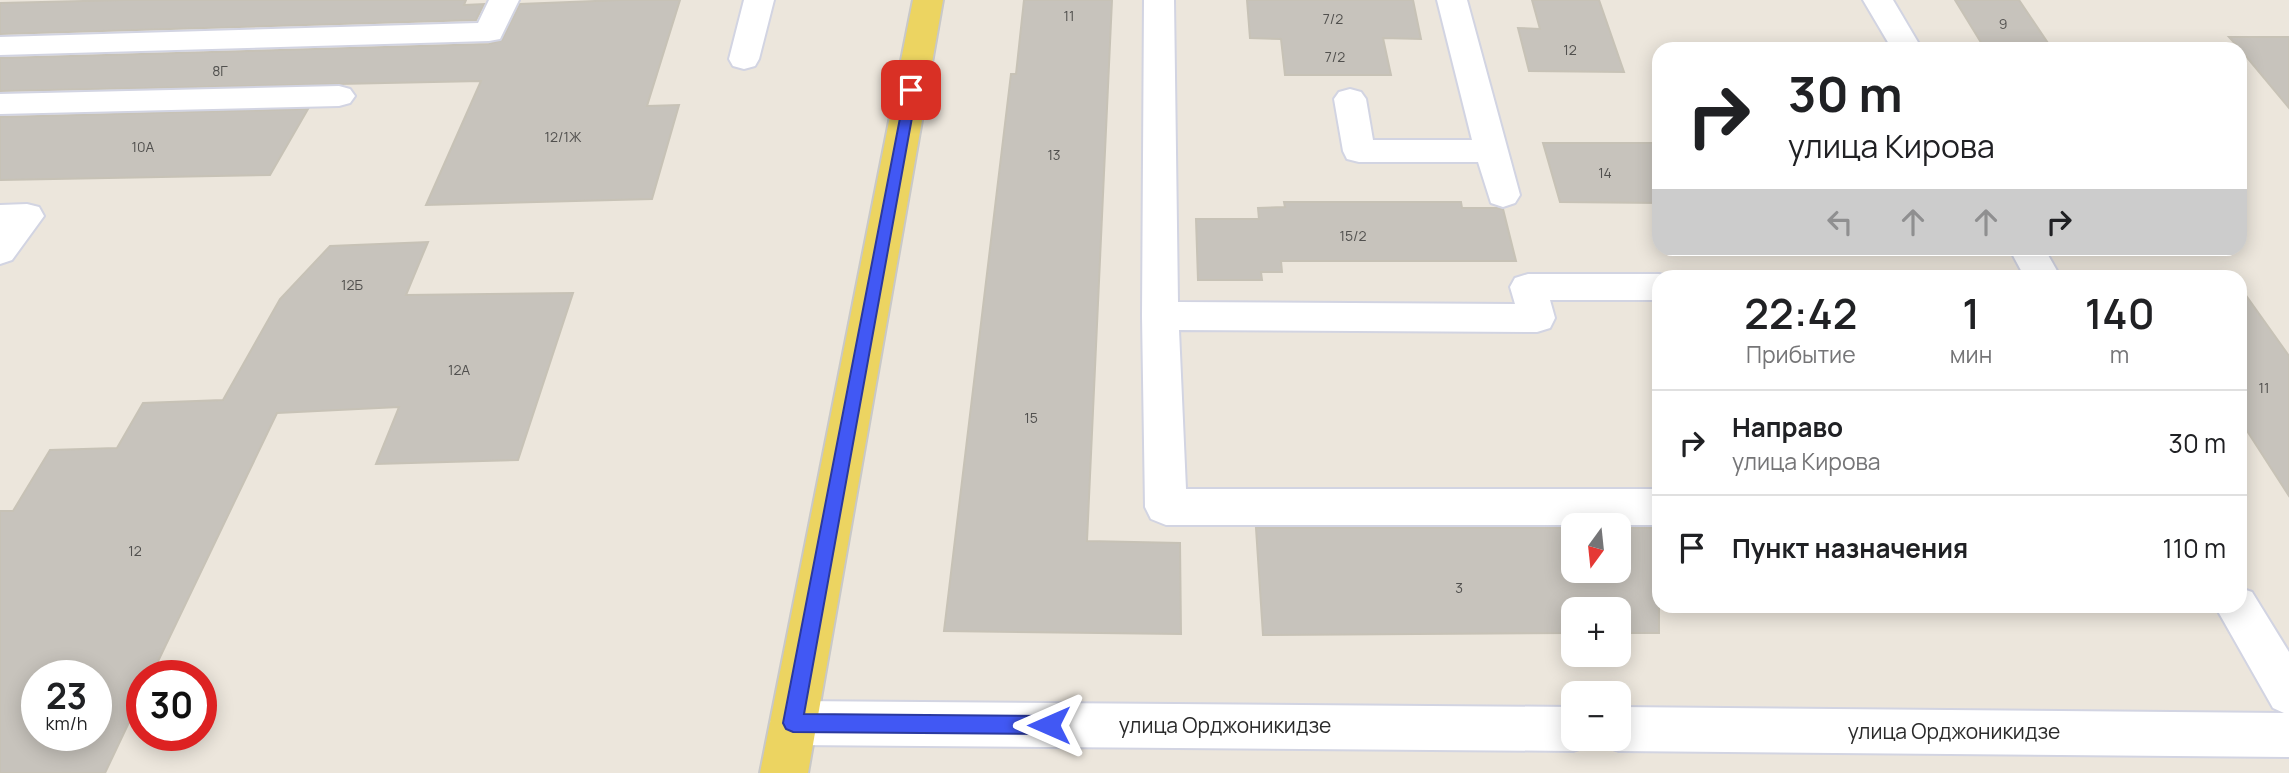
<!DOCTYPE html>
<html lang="ru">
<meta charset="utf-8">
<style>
body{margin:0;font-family:Manrope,sans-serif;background:#f2f2f2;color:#202124;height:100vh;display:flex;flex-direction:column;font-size:26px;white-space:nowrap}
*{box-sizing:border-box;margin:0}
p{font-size:23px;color:#757577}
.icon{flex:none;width:38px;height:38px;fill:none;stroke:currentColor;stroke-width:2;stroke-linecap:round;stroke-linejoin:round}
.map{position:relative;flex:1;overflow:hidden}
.side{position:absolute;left:1652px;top:270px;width:595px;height:343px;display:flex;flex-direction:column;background:#fff;border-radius:21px;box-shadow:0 4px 18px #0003}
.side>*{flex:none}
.hud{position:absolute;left:1652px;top:42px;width:595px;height:214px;border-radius:21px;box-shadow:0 4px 18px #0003;background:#fff;color:#202124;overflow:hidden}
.needle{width:46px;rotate:195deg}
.buttons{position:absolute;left:1561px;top:513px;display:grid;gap:14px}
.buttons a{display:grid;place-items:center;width:70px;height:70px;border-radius:14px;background:#fff;box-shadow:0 4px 18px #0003;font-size:35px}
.speed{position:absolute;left:21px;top:660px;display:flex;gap:14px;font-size:35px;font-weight:700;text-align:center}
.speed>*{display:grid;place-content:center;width:91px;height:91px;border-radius:50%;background:#fff;box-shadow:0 4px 18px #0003;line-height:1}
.speed small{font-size:18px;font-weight:400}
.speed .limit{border:10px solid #d22;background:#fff;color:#111}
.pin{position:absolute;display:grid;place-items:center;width:60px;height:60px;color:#fff;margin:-30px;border-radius:14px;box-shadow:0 4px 10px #0006}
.me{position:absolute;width:77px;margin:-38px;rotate:270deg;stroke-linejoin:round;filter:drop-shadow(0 0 5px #0008)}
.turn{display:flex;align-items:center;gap:24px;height:147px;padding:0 21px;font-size:32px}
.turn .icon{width:91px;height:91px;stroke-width:2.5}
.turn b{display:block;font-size:49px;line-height:60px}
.lanes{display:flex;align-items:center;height:66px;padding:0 21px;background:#0003;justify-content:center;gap:35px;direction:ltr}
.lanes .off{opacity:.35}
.eta{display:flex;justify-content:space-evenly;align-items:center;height:119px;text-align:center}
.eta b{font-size:42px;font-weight:600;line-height:49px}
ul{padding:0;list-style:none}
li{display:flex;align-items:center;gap:21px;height:105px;padding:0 21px;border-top:2px solid #e0e0e0}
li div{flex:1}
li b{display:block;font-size:26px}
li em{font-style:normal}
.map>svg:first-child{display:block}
.building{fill:#c7c3bc;stroke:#c7c2b6;stroke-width:2;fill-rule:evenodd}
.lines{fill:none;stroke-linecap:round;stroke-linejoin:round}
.minor-casing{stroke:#d2d4e2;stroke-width:4}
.major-casing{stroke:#c8c8c8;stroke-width:4}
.minor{fill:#fff;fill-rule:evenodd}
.major{fill:#ecd461;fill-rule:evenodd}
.route{fill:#4158f4;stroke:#2a399f;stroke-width:2}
.labels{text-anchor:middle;stroke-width:5;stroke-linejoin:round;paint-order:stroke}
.number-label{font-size:14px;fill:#51504e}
.near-street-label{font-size:21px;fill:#2a2a2a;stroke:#fff}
</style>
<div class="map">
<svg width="2289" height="773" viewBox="0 0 2289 773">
<rect width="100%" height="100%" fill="#ece6dc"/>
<path class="building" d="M125,0H466L464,5L484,4L476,20L0,34V3Z
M620,0H680L647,106L679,105L652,199L426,205L481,81L0,91V58L489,44L502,40L520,4Z
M1024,0H1112L1087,541L1180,543L1181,634L944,631L1011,74H1016Z
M1247,0H1413L1421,39L1383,38L1391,75H1285L1281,39L1250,38Z
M1532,0H1599L1624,72L1529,71L1518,28L1540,29Z
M1955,0H2019L2052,49H1985Z
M2229,37H2289V108L2240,49Z
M308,109L270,175L0,180V117Z
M1543,143H1659V203L1560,202Z
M1284,202H1461L1462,208H1497L1503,209L1516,261H1281L1282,272H1261L1262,280H1198L1196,219H1259L1258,208L1285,207Z
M428,242L406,295L573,293L518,460L376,464L399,407L277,413L151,676H142V695L105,773H0V511H13L50,450L117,448L143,403L223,400L280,299L330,246ZM37,676H96V735H37Z
M2240,287L2289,356V496L2240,420Z
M1256,528H1573V570H1619V528H1659V633H1619V609H1573V633L1263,635Z"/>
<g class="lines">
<g class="minor-casing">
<path id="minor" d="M489,0H519L500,39L489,41L0,55V37L478,23Z
M744,0H774L759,59L755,66L744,69L733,66L729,59Z
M1144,0H1174L1178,302L1515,304L1510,287L1515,278L1528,274H1659L1668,276H1659V300H1550L1555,318L1550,328L1537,332L1179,330L1186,489H1659V525H1166L1151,519L1145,507L1142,316Z
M1437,0H1467L1520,195L1515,203L1503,207L1491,203L1478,162H1359L1347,159L1343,151L1334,99L1339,92L1350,89L1361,92L1366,99L1373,140H1472Z
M1863,0H1893L1922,49H1892Z
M339,86L350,89L355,96L350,103L339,106L0,114V94Z
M27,204L39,207L44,216L12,260L0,264V205Z
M2009,248H2044L2060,276H2024Z
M2240,588L2252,592L2289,652V757L1619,751L1602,745L1600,738H1619V707L2284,713L2273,708L2215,606H2240Z
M793,701L1573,707V738H1592L1590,745L1573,751L793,745L777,739L770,723L777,707Z"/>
</g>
<g class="major-casing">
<path id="major" d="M913,0H943L808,773H760Z"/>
</g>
<use href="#minor" class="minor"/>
<use href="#major" class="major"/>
</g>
<path class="route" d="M906,87L917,90L804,714L1049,716L1056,719L1058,725L1056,732L1049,734L793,732L786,729L783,723Z"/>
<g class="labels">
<g class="number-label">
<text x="1069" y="21">11</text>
<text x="1333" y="24">7/2</text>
<text x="2003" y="29">9</text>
<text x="1570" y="55">12</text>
<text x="1335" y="62">7/2</text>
<text x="220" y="76">8Г</text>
<text x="563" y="142">12/1Ж</text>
<text x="143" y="152">10А</text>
<text x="1054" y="160">13</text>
<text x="1605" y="178">14</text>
<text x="1353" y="241">15/2</text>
<text x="352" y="290">12Б</text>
<text x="459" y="375">12А</text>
<text x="2264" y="393">11</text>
<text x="1031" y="423">15</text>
<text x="135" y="556">12</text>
<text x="1459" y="593">3</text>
</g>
<g class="near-street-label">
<text x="1225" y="733">улица Орджоникидзе</text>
<text x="1954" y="739">улица Орджоникидзе</text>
</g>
</g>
</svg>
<div class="buttons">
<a><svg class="needle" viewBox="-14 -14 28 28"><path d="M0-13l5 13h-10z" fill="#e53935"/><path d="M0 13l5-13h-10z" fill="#757577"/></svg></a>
<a>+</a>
<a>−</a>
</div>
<div class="speed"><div>23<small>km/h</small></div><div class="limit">30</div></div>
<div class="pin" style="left:911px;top:90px;background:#d93025"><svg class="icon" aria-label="arrive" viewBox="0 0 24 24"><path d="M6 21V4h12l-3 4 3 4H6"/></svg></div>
<svg class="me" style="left:1049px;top:725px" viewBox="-20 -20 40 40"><path d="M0-17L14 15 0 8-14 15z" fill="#4158f4" stroke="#fff" stroke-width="4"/></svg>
<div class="hud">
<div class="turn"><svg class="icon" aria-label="right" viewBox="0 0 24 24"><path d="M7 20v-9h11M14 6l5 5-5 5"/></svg><div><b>30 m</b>улица Кирова</div></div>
<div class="lanes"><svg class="icon off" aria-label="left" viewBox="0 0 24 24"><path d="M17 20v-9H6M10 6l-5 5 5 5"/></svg><svg class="icon off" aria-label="ahead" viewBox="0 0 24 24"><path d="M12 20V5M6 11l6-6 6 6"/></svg><svg class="icon off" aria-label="ahead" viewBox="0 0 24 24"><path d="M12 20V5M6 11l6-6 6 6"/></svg><svg class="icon" aria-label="right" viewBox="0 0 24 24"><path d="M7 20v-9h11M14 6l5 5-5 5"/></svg></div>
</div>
<section class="side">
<div class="eta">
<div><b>22:42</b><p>Прибытие</p></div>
<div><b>1</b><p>мин</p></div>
<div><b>140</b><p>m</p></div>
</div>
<ul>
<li><svg class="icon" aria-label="right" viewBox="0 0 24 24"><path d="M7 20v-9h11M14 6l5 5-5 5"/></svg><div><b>Направо</b><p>улица Кирова</p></div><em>30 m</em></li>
<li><svg class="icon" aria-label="arrive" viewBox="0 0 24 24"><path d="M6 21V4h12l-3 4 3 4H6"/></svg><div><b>Пункт назначения</b></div><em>110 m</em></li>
</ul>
</section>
</div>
